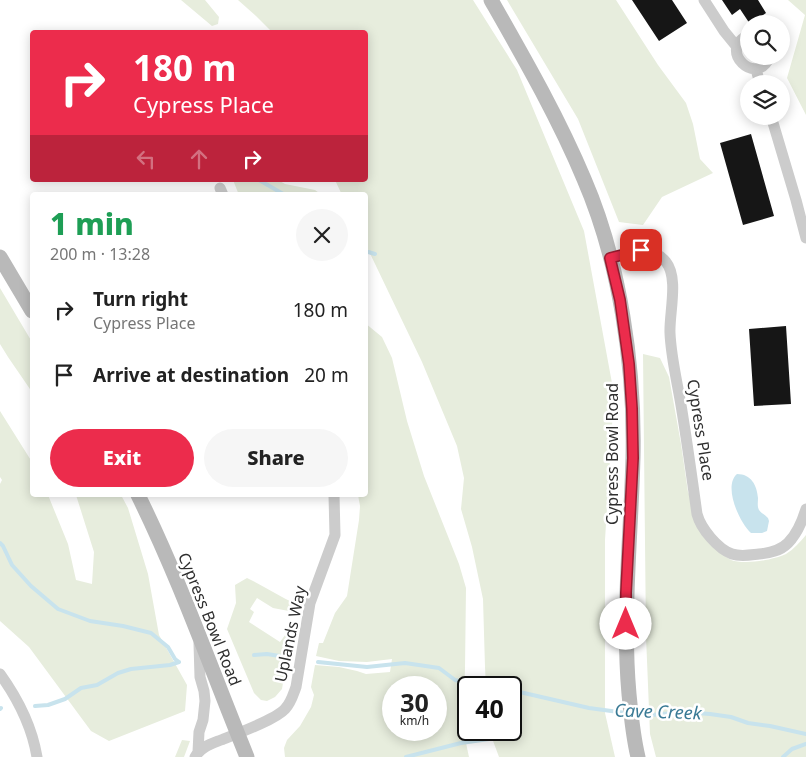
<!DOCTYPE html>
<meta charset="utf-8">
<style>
body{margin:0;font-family:"Noto Sans",sans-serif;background:#f6f6f6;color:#222;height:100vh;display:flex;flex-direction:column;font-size:19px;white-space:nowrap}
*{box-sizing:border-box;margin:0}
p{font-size:16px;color:#767676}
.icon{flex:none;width:28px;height:28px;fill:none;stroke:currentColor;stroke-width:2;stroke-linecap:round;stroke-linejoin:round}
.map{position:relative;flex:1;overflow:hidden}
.side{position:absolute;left:30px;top:192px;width:338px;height:305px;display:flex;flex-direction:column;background:#fff;border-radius:5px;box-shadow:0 2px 12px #0003}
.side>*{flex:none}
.top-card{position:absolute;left:30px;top:30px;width:338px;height:152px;border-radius:5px;box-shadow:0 2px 12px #0003;background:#ec2c4c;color:#fff;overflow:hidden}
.controls{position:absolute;left:740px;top:15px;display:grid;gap:10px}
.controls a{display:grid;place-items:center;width:50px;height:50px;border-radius:50%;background:#fff;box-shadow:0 2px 12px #0003;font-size:25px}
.speed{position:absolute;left:382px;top:676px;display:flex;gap:10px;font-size:25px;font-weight:700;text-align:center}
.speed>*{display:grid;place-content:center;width:65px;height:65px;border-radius:50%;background:#fff;box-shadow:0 2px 12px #0003;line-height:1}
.speed small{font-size:12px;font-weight:400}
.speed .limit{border:2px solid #111;border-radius:8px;background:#fff;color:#111}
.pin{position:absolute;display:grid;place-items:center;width:42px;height:42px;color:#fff;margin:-21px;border-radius:10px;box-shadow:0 2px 8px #0006}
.me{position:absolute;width:55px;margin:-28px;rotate:0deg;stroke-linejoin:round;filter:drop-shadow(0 0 4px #0008)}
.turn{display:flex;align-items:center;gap:18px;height:105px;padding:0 20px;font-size:22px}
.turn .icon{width:65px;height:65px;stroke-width:2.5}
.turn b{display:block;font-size:35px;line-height:42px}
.lanes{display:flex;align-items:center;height:48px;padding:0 20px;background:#0003;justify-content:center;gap:25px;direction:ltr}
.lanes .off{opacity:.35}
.round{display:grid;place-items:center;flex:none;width:52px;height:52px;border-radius:26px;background:#f6f6f6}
.headline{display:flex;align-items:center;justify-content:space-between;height:85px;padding:0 20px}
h1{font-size:30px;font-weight:800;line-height:38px;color:#1e9e55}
.cta{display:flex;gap:10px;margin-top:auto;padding:10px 20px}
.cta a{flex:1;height:58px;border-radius:30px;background:#ec2c4c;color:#fff;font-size:20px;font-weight:800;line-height:58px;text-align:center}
.cta a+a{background:#f6f6f6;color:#222}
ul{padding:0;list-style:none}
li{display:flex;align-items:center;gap:15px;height:65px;padding:0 20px}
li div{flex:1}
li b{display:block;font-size:19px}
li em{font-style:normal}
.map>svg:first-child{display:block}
.green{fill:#e7eddd;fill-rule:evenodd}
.water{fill:#c8e3ed}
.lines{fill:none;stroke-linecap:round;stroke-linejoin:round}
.stream{stroke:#c8e3ed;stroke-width:4}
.building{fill:#161616}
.street{stroke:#ccc;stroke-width:11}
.secondary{stroke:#b9b9b9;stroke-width:15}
.route-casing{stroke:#991d31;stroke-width:12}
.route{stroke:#ec2c4c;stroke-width:9}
.labels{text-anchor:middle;stroke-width:5;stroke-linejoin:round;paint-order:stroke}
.street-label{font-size:16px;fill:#2f2f2f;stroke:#fff}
.water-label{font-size:18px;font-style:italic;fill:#3a7a95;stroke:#fff}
</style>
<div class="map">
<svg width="806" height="757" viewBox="0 0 806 757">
<rect width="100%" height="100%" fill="#fff"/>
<path class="green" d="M181,0H205L219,17L218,24L212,26Z
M238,0H473L517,70L584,231L614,394L605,540V713L615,757H499L489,730H511V688L486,687L485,667L483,599L472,547L461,509L464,478L457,446L422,362L365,243V195H342L335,180H365V32H272L256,16Z
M507,0H616L658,65L686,103L693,124L700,159L713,173L662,197L643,225L619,222L578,119Z
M788,0H806V115L787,78L805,15Z
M233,180H278L285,184L315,190L322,195H239Z
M0,288L32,342V392L8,357L0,344Z
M365,323L382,337L392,358L407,421L424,476L459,564L466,588L465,668L463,729L469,757H285L284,748L287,740L300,726L311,707L314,695L311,687L315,665L339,667L357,671L366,674L390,672L392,659L367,662L339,661L316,656L319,643H323L335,613L347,596L359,520L360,506L358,495H365ZM394,688H436V730H394Z
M643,354L660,358L669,377L681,444L688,492L721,553C724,555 727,558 731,560C745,565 773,560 786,554C794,549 800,542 806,535V757H656L650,734L646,636Z
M0,411L32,462V495H48L68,544L76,580L92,584L94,552L76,495H121L128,508L148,574L159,635L187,685L185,711L109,741L91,731L29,647L0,621V484L2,480L0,477Z
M247,578C264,586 279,596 296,604L294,612L273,608L257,598L250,609L254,612L249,622L280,642L291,627H292L282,689L275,697L267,701L261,700L254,693L227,629L236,603L235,585Z
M182,740L190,741L184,757H175Z"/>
<path class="water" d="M737,474C751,474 757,485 758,498C758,502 757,506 759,510C761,513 765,515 768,518L769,521L767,531L762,533H751C739,522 723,486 737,474Z"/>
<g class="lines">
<path class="stream" d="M259,180L285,195
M365,251L375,254
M0,543L3,546L12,565L31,586L58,609L90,621L123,626L151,633L168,647L175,659L179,662
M254,655L267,654L286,657
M318,662L367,667L405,663L439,668L455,680L485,688
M511,690L589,708L626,713
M35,706L48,705L65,699L81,688L97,685L118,673L131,669L170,665L179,662
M0,709L1,708
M633,713L652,715L683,712L710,714L731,717L748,723L770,726L806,734
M406,757L461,743L496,738
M783,757L792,749L806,744"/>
</g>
<path class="building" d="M632,0H672L687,23L659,41Z
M722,0H758L766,13L750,24L740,9L732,15Z
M751,134L774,216L743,225L720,143Z
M786,326L791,404L754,406L749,329Z"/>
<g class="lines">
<path class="street" d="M704,0L724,31L737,47
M749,35C716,49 757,89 770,56
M756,69L760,84
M771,116L796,200L806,238
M220,188L223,195
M610,258C630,253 651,244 666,262C679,278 669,314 670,333C671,357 677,381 681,405C687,441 692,478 697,514C701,529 718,549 732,554C741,557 750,555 759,554C770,553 780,551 788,543C797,534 802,522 806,509
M0,674C18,699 32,727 37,757
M198,752L199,732L203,720L205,701L204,691L200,677L199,643
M195,757C201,747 211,744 221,740C236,734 275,720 285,709C291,703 293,695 296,687L310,603L335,535L334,495"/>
<path class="secondary" d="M491,0C524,58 558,117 584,179C620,262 635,367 633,457C631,537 622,615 629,694C631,715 633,737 638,757
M0,257L32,311
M138,495C180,580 211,669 247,757"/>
</g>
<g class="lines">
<g class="route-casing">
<path id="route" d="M626,624V593L633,458L632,409L629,364L620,300L610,258L641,250"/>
</g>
<use href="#route" class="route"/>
</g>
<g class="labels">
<g class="street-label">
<text transform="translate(701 430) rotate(81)" y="6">Cypress Place</text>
<text transform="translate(612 454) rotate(-90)" y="6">Cypress Bowl Road</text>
<text transform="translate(210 619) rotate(68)" y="6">Cypress Bowl Road</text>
<text transform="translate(290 634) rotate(-78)" y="6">Uplands Way</text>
</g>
<g class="water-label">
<text transform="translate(658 712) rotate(2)" y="6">Cave Creek</text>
</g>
</g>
</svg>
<div class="controls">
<a><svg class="icon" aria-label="search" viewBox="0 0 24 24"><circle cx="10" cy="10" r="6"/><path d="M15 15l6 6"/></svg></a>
<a><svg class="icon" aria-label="layers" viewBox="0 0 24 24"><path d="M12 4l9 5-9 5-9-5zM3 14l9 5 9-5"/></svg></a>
</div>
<div class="speed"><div>30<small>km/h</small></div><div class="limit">40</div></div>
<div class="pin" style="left:641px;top:250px;background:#d93025"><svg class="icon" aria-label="arrive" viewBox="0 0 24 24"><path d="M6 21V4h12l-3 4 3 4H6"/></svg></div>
<svg class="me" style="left:626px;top:624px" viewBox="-20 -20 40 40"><circle r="19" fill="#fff"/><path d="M0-13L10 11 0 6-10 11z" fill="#ec2c4c"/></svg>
<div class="top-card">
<div class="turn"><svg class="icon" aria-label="right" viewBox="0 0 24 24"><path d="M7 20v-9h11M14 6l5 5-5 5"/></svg><div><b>180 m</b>Cypress Place</div></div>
<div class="lanes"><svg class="icon off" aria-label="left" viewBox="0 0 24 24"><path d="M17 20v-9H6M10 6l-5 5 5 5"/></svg><svg class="icon off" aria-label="ahead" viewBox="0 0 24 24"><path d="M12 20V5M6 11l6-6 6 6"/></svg><svg class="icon" aria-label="right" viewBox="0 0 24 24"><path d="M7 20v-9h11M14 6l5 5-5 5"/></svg></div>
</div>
<section class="side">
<div class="headline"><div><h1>1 min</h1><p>200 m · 13:28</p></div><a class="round"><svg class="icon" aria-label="close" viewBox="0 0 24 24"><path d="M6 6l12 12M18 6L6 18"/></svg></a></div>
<ul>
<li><svg class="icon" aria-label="right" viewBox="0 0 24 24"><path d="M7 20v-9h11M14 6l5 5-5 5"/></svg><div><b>Turn right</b><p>Cypress Place</p></div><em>180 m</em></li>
<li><svg class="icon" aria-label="arrive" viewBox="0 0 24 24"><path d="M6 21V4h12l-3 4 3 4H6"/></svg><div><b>Arrive at destination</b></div><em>20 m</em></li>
</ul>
<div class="cta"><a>Exit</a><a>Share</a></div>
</section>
</div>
